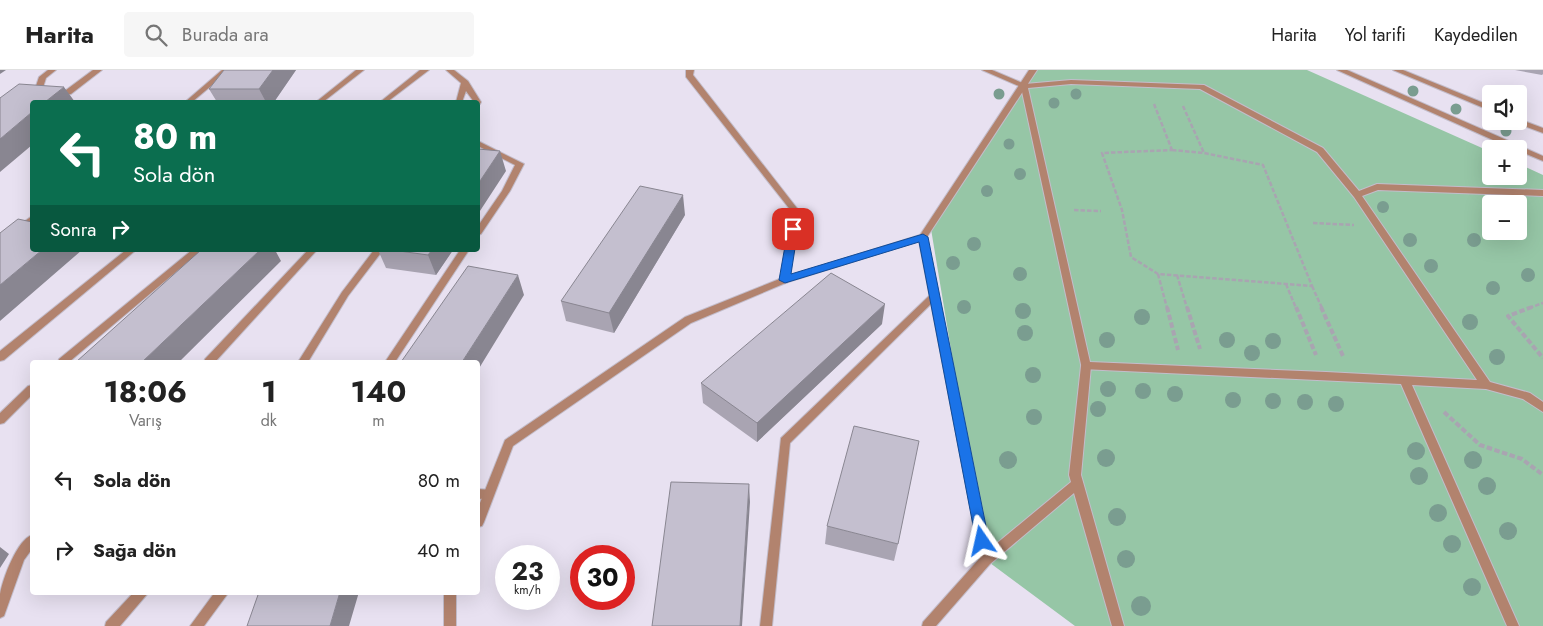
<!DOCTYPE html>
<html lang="tr">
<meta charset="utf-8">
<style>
body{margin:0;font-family:Jost,sans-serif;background:#f6f6f6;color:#222;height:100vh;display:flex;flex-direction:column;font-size:19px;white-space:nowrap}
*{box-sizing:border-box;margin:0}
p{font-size:16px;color:#767676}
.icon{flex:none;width:28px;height:28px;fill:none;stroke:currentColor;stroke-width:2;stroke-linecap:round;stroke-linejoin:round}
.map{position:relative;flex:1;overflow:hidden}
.details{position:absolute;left:30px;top:290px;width:450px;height:235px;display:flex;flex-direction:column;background:#fff;border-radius:5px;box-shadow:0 5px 20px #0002}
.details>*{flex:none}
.hud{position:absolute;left:30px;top:30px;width:450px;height:152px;border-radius:5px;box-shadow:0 5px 20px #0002;background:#0b6e4f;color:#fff;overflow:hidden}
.controls{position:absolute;left:1482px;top:15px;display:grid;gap:10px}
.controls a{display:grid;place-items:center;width:45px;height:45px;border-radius:5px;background:#fff;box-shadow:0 5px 20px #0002;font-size:25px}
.speed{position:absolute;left:495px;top:475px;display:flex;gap:10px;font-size:25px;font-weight:700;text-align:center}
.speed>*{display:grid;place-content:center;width:65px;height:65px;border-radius:50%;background:#fff;box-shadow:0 5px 20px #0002;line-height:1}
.speed small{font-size:12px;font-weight:400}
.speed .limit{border:8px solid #d22;background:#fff;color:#111}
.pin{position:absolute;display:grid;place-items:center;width:42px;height:42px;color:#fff;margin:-21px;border-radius:10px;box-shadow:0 2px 8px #0006}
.me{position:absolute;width:55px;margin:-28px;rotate:349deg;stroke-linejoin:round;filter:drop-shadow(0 0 4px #0008)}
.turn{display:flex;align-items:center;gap:18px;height:105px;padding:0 20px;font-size:22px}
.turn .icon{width:65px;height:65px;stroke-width:2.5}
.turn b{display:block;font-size:35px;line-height:42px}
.then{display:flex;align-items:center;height:48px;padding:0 20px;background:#0003;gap:10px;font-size:19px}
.eta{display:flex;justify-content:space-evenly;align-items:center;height:85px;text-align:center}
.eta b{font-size:30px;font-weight:700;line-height:35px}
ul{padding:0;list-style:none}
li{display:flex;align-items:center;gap:15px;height:70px;padding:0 20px}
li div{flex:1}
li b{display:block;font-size:19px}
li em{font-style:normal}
header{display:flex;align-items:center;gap:30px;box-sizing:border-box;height:70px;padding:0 25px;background:#fff;border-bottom:1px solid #e0e0e0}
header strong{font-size:24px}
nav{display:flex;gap:28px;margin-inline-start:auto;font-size:18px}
.search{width:350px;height:45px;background:#f6f6f6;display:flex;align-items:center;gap:12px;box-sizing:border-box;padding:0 18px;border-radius:5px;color:#767676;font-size:19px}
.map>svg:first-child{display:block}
.green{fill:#96c6a6;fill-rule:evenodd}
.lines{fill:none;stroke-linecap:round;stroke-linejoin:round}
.service-casing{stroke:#c3bdcb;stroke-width:2}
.minor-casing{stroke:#c3bdcb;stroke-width:2}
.tertiary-casing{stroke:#c3bdcb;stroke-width:2}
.path-far1{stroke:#a9a4b1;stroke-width:2.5;stroke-dasharray:4.5 2;stroke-linecap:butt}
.path{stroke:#a9a4b1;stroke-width:4;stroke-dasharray:5.5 2.5;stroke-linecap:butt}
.service{fill:#b2836e;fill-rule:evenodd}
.minor{fill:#b2836e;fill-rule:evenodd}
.tertiary{fill:#b2836e;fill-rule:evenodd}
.tree{fill:#7a9d90}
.wall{fill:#a9a4b2}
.shaded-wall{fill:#898691}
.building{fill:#c4bfcf;stroke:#898691}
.route{fill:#1a73e8;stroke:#114b97}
</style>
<header>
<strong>Harita</strong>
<div class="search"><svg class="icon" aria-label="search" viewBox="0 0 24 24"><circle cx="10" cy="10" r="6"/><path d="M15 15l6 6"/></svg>Burada ara</div>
<nav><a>Harita</a><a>Yol tarifi</a><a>Kaydedilen</a></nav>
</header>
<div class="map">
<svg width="1543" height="556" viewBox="0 0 1543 556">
<rect width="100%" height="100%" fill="#e8e1f1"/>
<path class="green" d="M1036,0H1307L1491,82V106H1519V94L1543,105V556H1075L986,490L931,159ZM1491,134H1519V161H1491Z"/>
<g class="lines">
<g class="service-casing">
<path id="service" d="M446,0H454L468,11L481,32L480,34L474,32L466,21L462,32H456L461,13Z
M686,0H694L693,5L800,142L788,212L785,213L780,210L792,142L686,7Z
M982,0H992L1025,14L1071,10L1204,15L1323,78L1359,121L1377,114L1543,120V126L1378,120L1362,126L1490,312L1530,323L1543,332V342L1523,329L1486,319L1412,315L1519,556H1507L1401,314L1082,299L1021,17ZM1071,14L1200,19L1317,82L1354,127L1477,310L1326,302L1090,292L1028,18Z
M478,71L524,94L510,121L481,164L478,165V156L502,121L515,95L478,76Z
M308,180H317L215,292H204L205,289Z
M374,180H383L348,226L308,292H298L342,222Z
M460,180H469L395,292H385Z
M934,223L939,226L937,228L790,373L772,556H760L781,368L931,224Z
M478,419L492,420L494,424L492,428L478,429Z
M32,465V479L24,490L4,546L0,548C0,540 0,531 0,524C3,508 17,470 32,465Z
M134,522H149L120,556H105L106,552Z
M215,522H229L204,556H190Z"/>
</g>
<g class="minor-casing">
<path id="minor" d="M48,0H56L46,8L39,30H33L32,28L39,7Z
M93,0H102L71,24L54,27L50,25L66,20Z
M222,0H230L192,32H185Z
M1029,0H1037L927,167L990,479L1071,412L1069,405L1081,296L1082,293H1090L1091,296L1081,405L1124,556H1112L1074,423L990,494L936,556H922L923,552L980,488L919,171L788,212L691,253L513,376L484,452L482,456L478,457V438L505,370L685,247L782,208L920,165Z
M32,146V153L0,176V169Z
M444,522H456V556H444Z"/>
</g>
<g class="tertiary-casing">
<path id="tertiary" d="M356,0H364L323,32H316Z
M420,0H429L387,32H380Z
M1337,0H1347L1543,86V91L1519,81V79H1513Z
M1393,0H1403L1491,36V41Z
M1519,49L1543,58V63L1516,53L1515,51H1519Z
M126,180H136L4,290L0,291V281Z
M192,180H202L69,292H58L59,289Z
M32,315V325L4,353L0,354V343L28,316Z"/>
</g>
<path class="path-far1" d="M1154,34L1172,80
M1183,36L1204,83
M1172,80L1204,83L1263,95L1312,216L1158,204L1131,187L1122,140L1102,83Z
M1074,140L1101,141
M1313,153L1354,155
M1158,204L1167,238
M1177,205L1187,238
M1286,214L1296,238
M1312,216L1322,238
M1529,238L1543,233"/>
<path class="path" d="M1167,237L1178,280
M1187,237L1200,279
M1296,237L1316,285
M1321,237L1343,286
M1532,237L1508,246L1543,288
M1444,342L1480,375L1522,389L1543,405"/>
<use href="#service" class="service"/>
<use href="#minor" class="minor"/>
<use href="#tertiary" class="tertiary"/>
</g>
<g class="tree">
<circle cx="1413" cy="21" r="5.5"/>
<circle cx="999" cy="24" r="5.5"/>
<circle cx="1076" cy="24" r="5.5"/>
<circle cx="1054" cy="33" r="5.5"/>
<circle cx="1456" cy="39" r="5.5"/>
<circle cx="1506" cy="61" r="5.5"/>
<circle cx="1009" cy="74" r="5.5"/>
<circle cx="1020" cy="104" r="6"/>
<circle cx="987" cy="121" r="6"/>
<circle cx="1383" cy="137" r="6"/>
<circle cx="1410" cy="170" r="7"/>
<circle cx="1474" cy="170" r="7"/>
<circle cx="974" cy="174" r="7"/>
<circle cx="953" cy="193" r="7"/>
<circle cx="1431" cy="196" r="7"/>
<circle cx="1020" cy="204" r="7"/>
<circle cx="1528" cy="205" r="7"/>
<circle cx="1493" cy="218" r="7"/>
<circle cx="964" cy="237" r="7"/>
<circle cx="1023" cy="241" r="8"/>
<circle cx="1142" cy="247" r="8"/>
<circle cx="1470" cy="252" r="8"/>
<circle cx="1025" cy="263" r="8"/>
<circle cx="1107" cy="270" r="8"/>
<circle cx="1227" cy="270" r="8"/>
<circle cx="1273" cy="271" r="8"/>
<circle cx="1252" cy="283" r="8"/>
<circle cx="1497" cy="287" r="8"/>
<circle cx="1033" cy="305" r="8"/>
<circle cx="1108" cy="319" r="8"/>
<circle cx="1143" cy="321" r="8"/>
<circle cx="1175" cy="324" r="8"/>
<circle cx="1233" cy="330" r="8"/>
<circle cx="1273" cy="331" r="8"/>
<circle cx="1305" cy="332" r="8"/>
<circle cx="1336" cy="334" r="8"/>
<circle cx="1098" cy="339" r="8"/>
<circle cx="1034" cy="347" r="8"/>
<circle cx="1416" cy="381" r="9"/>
<circle cx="1106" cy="388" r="9"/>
<circle cx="1008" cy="390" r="9"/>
<circle cx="1473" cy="390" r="9"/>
<circle cx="1419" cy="406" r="9"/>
<circle cx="1487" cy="416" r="9"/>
<circle cx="1438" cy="443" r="9"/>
<circle cx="1117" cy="447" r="9"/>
<circle cx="1508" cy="461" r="9"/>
<circle cx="1452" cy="474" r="9"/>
<circle cx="1126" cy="489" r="9"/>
<circle cx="1472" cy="517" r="9"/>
<circle cx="1141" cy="536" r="10"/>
</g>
<path class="wall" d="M224,0H296L274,32H217L209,19Z
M1515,0H1543V4L1542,5Z
M685,145L614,263L566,251L561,231Z
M378,180H453L436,205L386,198Z
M882,254L757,372L703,333L701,313Z
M827,456L898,474L894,491L825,474Z"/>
<path class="shaded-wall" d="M0,0H6L0,4Z
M273,0H296L274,32H266L259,19Z
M64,17L75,32H45Z
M32,42V75L0,102V69Z
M500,81L506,101L478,144V114Z
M683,125L685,145L614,263L609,243Z
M42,180H82L0,251V215Z
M260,180H275L281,191L179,292H142Z
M432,180H453L436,205L428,185Z
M518,205L524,225L478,300V292H462Z
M885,234L882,254L757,372V353Z
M749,414L750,432L742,556H740Z
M0,477L9,484L0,498Z
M340,522H359L349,556H330Z"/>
<path class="building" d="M224,0H273L259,19H209Z
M19,14L64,17L45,32H32V42L0,69V28Z
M478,79L500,81L478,114Z
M640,116L683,125L609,243L561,231Z
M18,149L32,152V180H42L0,215V163Z
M201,180H260L142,292H76Z
M392,180H432L428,185Z
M468,196L518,205L462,292H401Z
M831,203L885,234L757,353L701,313Z
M854,356L919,371L898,474L827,456Z
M671,412L749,414L740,556H652Z
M259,522H340L330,556H247Z"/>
<path class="route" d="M793,156L798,159L791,204L923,164L928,167L989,471L987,475L982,477L978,475L976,471L919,172L785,213L779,210L788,159Z"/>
</svg>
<div class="controls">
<a><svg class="icon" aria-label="sound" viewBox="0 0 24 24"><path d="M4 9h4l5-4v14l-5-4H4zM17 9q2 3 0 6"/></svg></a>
<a>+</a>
<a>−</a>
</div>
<div class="speed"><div>23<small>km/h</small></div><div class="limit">30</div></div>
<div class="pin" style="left:793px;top:159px;background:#d93025"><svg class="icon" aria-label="arrive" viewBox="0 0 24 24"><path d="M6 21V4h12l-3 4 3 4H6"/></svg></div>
<svg class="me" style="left:982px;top:471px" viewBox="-20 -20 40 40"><path d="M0-17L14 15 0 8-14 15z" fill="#1a73e8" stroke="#fff" stroke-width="4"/></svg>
<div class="hud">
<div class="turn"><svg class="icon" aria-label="left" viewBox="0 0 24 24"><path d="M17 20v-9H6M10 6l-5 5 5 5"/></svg><div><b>80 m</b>Sola dön</div></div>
<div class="then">Sonra<svg class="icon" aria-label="right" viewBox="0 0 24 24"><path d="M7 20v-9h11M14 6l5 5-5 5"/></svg></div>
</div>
<section class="details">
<div class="eta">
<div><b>18:06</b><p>Varış</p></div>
<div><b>1</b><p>dk</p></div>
<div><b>140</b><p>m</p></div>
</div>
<ul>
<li><svg class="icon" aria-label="left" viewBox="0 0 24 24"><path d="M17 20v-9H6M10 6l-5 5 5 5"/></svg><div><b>Sola dön</b></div><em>80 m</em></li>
<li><svg class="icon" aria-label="right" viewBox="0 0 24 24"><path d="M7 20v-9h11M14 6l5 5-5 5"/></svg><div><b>Sağa dön</b></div><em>40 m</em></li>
</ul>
</section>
</div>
